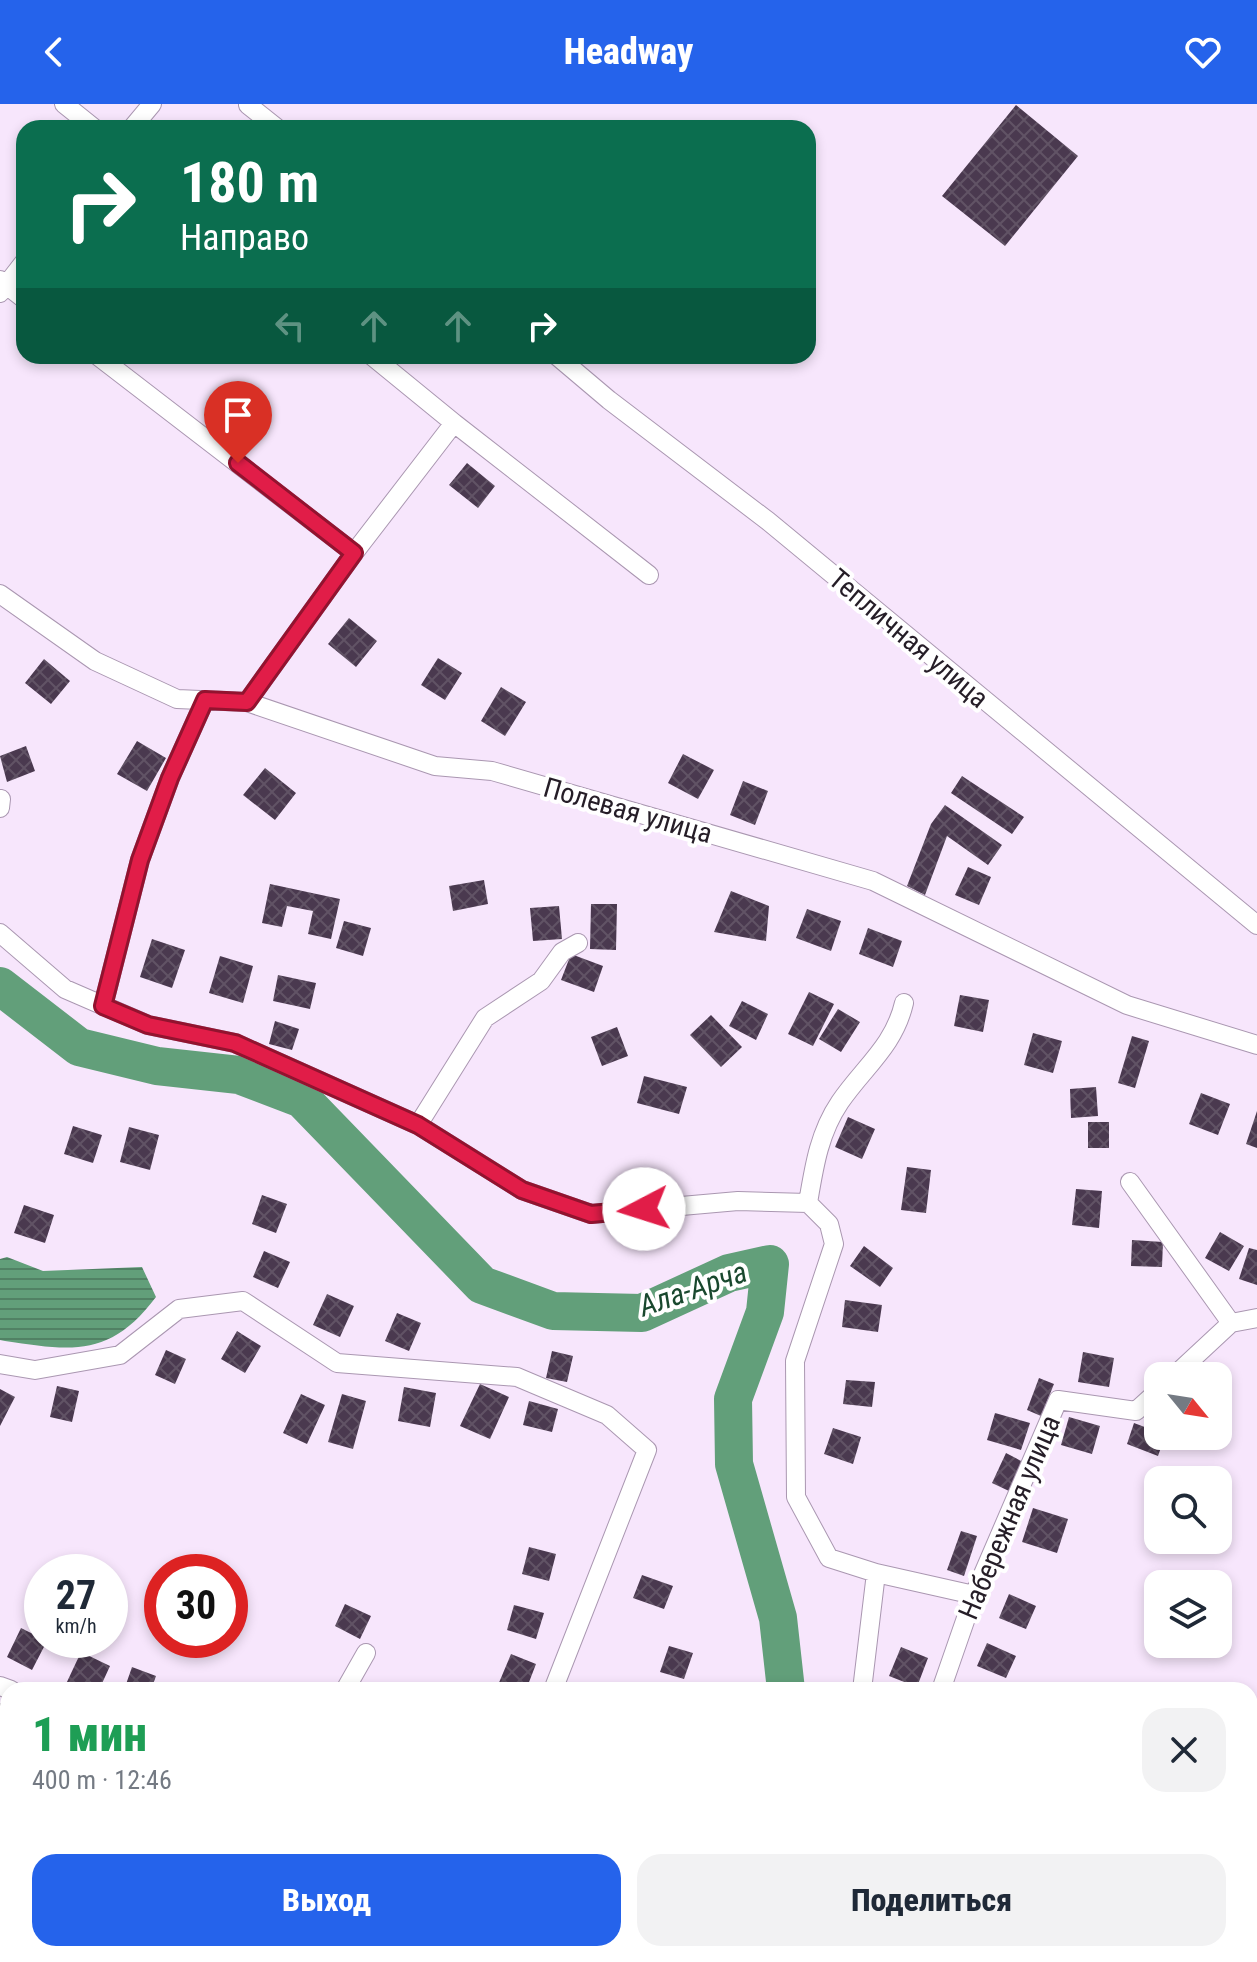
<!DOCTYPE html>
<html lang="ru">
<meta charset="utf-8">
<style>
body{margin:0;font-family:"Roboto Condensed",sans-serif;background:#f2f2f3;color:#1f2937;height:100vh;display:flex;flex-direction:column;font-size:30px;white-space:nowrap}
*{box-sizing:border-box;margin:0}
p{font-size:26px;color:#747a83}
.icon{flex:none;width:44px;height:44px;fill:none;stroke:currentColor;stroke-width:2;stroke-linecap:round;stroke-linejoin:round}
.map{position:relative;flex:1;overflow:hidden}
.details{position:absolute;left:0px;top:1578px;width:1258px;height:280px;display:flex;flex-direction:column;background:#fff;border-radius:24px 24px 0 0;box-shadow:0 4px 12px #0003}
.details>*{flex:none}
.guide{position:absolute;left:16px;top:16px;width:800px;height:244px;border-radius:24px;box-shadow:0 4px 12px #0003;background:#0b6e4f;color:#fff;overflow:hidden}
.needle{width:52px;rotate:120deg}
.fabs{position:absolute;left:1144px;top:1258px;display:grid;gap:16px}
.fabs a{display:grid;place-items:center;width:88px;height:88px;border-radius:16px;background:#fff;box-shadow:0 4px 12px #0003;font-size:40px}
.speed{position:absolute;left:24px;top:1450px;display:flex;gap:16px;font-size:40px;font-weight:700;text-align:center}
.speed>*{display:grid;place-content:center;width:104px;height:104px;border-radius:50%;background:#fff;box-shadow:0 4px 12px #0003;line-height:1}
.speed small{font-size:20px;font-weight:400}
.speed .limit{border:12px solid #d22;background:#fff;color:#111}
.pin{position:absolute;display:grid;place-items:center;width:68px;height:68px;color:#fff;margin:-82px -34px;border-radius:50% 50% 50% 0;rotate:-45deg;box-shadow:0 0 8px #0007}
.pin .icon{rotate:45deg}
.me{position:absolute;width:88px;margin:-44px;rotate:265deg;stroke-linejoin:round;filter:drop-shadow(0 0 6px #0008)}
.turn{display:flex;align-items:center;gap:28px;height:168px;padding:0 32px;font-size:36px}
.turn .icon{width:104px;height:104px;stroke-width:2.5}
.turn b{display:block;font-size:56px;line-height:68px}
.lanes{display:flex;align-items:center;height:76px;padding:0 32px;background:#0003;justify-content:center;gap:40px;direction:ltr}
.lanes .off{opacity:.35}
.round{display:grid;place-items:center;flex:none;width:84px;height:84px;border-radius:24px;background:#f2f2f3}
.overview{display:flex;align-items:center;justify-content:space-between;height:136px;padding:0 32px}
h1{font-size:48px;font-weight:800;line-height:60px;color:#1e9e55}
.action{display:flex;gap:16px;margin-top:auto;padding:16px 32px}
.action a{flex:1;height:92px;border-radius:24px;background:#2563eb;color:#fff;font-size:32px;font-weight:800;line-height:92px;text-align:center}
.action a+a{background:#f2f2f3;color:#1f2937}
header{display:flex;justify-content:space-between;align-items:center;height:104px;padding:0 32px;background:#2563eb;color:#fff;font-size:36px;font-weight:800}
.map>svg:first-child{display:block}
.water{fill:url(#water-rules)}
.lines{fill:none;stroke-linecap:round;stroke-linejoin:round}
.river{stroke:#629f7a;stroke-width:38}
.building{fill:url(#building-cross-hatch)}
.minor-casing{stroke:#aa97b1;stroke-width:20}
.minor{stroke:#fff;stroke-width:18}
.route-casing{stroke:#92132f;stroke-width:20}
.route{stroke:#e11d48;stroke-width:14}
.labels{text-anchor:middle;stroke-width:8;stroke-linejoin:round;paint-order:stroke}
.street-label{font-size:28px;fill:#251d27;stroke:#fff}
.water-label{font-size:30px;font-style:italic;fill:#19482e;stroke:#fff}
</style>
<header><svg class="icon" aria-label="back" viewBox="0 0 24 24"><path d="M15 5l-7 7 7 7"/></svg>Headway<svg class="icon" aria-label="heart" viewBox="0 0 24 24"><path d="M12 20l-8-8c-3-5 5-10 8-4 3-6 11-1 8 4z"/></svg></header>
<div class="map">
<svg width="1257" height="1858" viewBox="0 0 1257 1858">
<defs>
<pattern id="water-rules" width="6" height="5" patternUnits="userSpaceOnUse" patternTransform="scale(2)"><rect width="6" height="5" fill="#629f7a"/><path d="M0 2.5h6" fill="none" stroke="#518164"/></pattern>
<pattern id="building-cross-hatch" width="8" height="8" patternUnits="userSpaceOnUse" patternTransform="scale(2)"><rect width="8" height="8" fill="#4a394f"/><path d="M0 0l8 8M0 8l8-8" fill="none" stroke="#615365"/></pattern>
</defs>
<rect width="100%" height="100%" fill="#f7e6fc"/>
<path class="water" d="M7,1153L43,1167L142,1163L156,1193C110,1254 72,1247 5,1237L0,1236V1155Z"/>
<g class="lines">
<path class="river" d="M0,882L79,943L157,962L239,971L302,995L482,1181L553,1207L642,1209L729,1169L770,1160L765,1208L733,1295L734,1360L778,1514L786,1586
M466,1858V1850"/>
</g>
<path class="building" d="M1016,1L1078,52L1005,142L942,92Z
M467,359L495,382L478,404L449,381Z
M349,514L377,537L356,563L328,540Z
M438,554L462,569L445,596L421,581Z
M44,555L70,577L51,600L25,579Z
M501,583L526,598L505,632L481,617Z
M137,637L166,654L147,687L117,670Z
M26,642L35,667L7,678L0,652Z
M683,650L714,666L698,695L668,679Z
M265,664L296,689L275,716L243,691Z
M962,672L1024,713L1012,730L951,689Z
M743,677L768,687L755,721L730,711Z
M945,701L1002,741L988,761L947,732L925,791L907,782L931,720Z
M968,763L991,773L979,801L955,791Z
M484,776L488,800L453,807L449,782Z
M270,780L340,795L331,835L308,830L313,807L287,802L282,823L262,819Z
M731,787L769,802L766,837L714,828Z
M591,800H617L616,846L590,845Z
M559,802L562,835L533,837L530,804Z
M807,805L841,817L831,847L796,834Z
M344,817L371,824L363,852L336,844Z
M868,824L902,837L893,863L859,850Z
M152,835L185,846L172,884L140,873Z
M571,850L603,862L594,888L561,876Z
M220,852L253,862L243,899L209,889Z
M278,871L316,879L310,905L273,897Z
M809,888L834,900L813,942L788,930Z
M960,891L989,896L983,928L954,922Z
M742,897L768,910L756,936L729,922Z
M838,905L860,918L841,948L819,935Z
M711,911L742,943L721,963L690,931Z
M275,917L299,925L292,946L269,940Z
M617,923L628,952L602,962L591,933Z
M1033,929L1062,937L1053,969L1024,961Z
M1132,932L1149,937L1135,984L1118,979Z
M644,972L687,983L679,1010L637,999Z
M1096,983L1098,1012L1071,1014L1070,985Z
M1201,989L1230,1000L1218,1031L1189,1020Z
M1257,1007V1044L1246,1040Z
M848,1013L875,1025L862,1055L835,1043Z
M1088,1018H1109V1044H1088Z
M73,1022L102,1031L93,1059L64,1050Z
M129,1023L159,1031L150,1066L120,1058Z
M907,1063L931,1066L926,1109L901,1106Z
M1076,1085L1102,1087L1099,1124L1072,1121Z
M262,1091L287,1100L276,1129L252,1120Z
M24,1101L54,1111L45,1139L14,1129Z
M1220,1128L1244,1142L1229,1167L1205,1154Z
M1132,1136L1163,1138L1162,1163L1131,1162Z
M864,1142L893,1164L880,1183L850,1162Z
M1249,1144L1257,1146V1181L1239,1175Z
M264,1147L290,1158L278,1184L253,1173Z
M327,1190L354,1202L340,1233L313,1221Z
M845,1196L882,1201L878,1228L842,1223Z
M397,1209L421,1219L409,1247L385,1237Z
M237,1227L261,1242L245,1269L221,1255Z
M166,1246L186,1255L175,1280L155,1271Z
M552,1247L573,1252L567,1278L546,1274Z
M1083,1248L1114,1254L1109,1283L1078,1278Z
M1039,1274L1054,1280L1041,1312L1027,1306Z
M846,1276L875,1278L872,1303L843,1300Z
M480,1280L509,1293L490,1335L460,1322Z
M57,1282L79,1287L72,1318L50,1313Z
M404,1283L436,1289L430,1323L398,1317Z
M0,1285L15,1293L0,1322Z
M301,1290L325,1301L307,1340L283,1329Z
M342,1290L366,1297L353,1345L328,1338Z
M1218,1294L1229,1298L1218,1327Z
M529,1297L558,1305L552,1328L523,1321Z
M995,1309L1030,1319L1021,1346L987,1336Z
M1069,1313L1100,1322L1092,1350L1061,1341Z
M1134,1319L1158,1328V1332H1165L1158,1352L1127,1340Z
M833,1324L861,1333L853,1360L824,1350Z
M1006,1349L1023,1358L1009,1387L992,1379Z
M1033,1404L1068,1415L1057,1449L1022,1438Z
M961,1427L977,1432L964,1472L947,1466Z
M529,1443L556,1450L549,1477L522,1470Z
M642,1471L673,1482L664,1505L633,1494Z
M1009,1490L1036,1502L1026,1525L999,1514Z
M345,1500L371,1512L360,1535L335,1522Z
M514,1501L544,1509L536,1535L507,1526Z
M21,1524L47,1537L32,1566L7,1553Z
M987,1539L1016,1552L1006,1574L977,1562Z
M669,1542L693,1549L684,1575L660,1568Z
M901,1543L928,1554L917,1583L889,1572Z
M81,1548L110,1562L99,1586H80L66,1580Z
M511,1550L536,1560L526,1586L498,1581Z
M132,1563L156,1572L151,1586H124Z
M0,1599L8,1602V1629L0,1627Z
M304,1850H331L335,1852L332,1858H301Z"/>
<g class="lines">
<g class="minor-casing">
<path id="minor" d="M64,0L94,24
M248,1L277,24
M132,24L152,0
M0,176L24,195
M0,189L24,158
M98,252L354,449
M557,252L609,296L768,417L1257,821
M454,319L649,471
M0,490L95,557L177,595L247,598L435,662L492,667L873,777L1127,901L1257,941
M247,598L354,449L454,319L372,252
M0,704L1,695
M0,829L65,885L148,921L235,939L418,1021L522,1086L591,1110L738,1097L808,1099L829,1120L834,1140L795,1257L796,1393L829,1454L876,1469L862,1586
M103,902L140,756L170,674L205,596
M418,1021L485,914L541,877L562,848L578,839
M1130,1078L1231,1219
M808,1099C814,1063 819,1029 840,998C864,963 894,942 904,899
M0,1260L35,1266L120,1251L179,1205L243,1197L337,1259L517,1273L607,1311L647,1346L553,1586
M1174,1272L1231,1219L1257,1214
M876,1469L974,1491
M0,1582L11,1586
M345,1586L366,1549
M941,1586L974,1491L1058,1296L1136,1307L1158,1287
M803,1850L823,1858
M438,1858L439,1850
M732,1858L737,1850
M1071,1858L1072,1857"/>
</g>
<use href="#minor" class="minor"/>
</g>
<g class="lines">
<g class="route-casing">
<path id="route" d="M238,359L354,449L247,598L205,596L170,674L140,756L103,902L148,921L235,939L418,1021L522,1086L591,1110L644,1105"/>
</g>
<use href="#route" class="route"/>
</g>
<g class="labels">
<g class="street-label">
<text transform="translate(909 534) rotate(40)" y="10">Тепличная улица</text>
<text transform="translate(628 706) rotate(16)" y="10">Полевая улица</text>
<text transform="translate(1009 1413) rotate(-67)" y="10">Набережная улица</text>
</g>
<g class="water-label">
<text transform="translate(693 1185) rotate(-19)" y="10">Ала-Арча</text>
</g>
</g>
</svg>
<div class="fabs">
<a><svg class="needle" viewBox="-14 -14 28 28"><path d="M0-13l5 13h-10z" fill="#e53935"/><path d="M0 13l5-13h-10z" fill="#747a83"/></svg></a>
<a><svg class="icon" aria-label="search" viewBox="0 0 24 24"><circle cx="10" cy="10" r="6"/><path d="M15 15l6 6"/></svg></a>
<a><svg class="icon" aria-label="layers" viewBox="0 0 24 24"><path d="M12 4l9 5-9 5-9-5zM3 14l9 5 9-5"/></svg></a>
</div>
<div class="speed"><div>27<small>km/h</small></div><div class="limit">30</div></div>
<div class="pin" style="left:238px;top:359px;background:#d93025"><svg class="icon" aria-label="arrive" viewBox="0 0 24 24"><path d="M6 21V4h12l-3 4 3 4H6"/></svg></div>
<svg class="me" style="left:644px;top:1105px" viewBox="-20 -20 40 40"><circle r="19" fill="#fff"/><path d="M0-13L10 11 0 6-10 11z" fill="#e11d48"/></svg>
<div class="guide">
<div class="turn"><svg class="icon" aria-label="right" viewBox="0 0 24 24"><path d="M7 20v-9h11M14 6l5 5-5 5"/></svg><div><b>180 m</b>Направо</div></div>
<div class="lanes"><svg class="icon off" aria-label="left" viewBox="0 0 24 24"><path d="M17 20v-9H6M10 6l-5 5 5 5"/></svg><svg class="icon off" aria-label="ahead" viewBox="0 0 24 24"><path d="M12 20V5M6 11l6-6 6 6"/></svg><svg class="icon off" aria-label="ahead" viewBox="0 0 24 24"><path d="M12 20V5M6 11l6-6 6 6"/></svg><svg class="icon" aria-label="right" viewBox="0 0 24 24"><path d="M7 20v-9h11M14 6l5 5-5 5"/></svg></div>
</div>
<section class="details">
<div class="overview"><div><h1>1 мин</h1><p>400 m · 12:46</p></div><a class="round"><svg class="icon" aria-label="close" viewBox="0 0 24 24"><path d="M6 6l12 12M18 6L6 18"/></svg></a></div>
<div class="action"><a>Выход</a><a>Поделиться</a></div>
</section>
</div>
